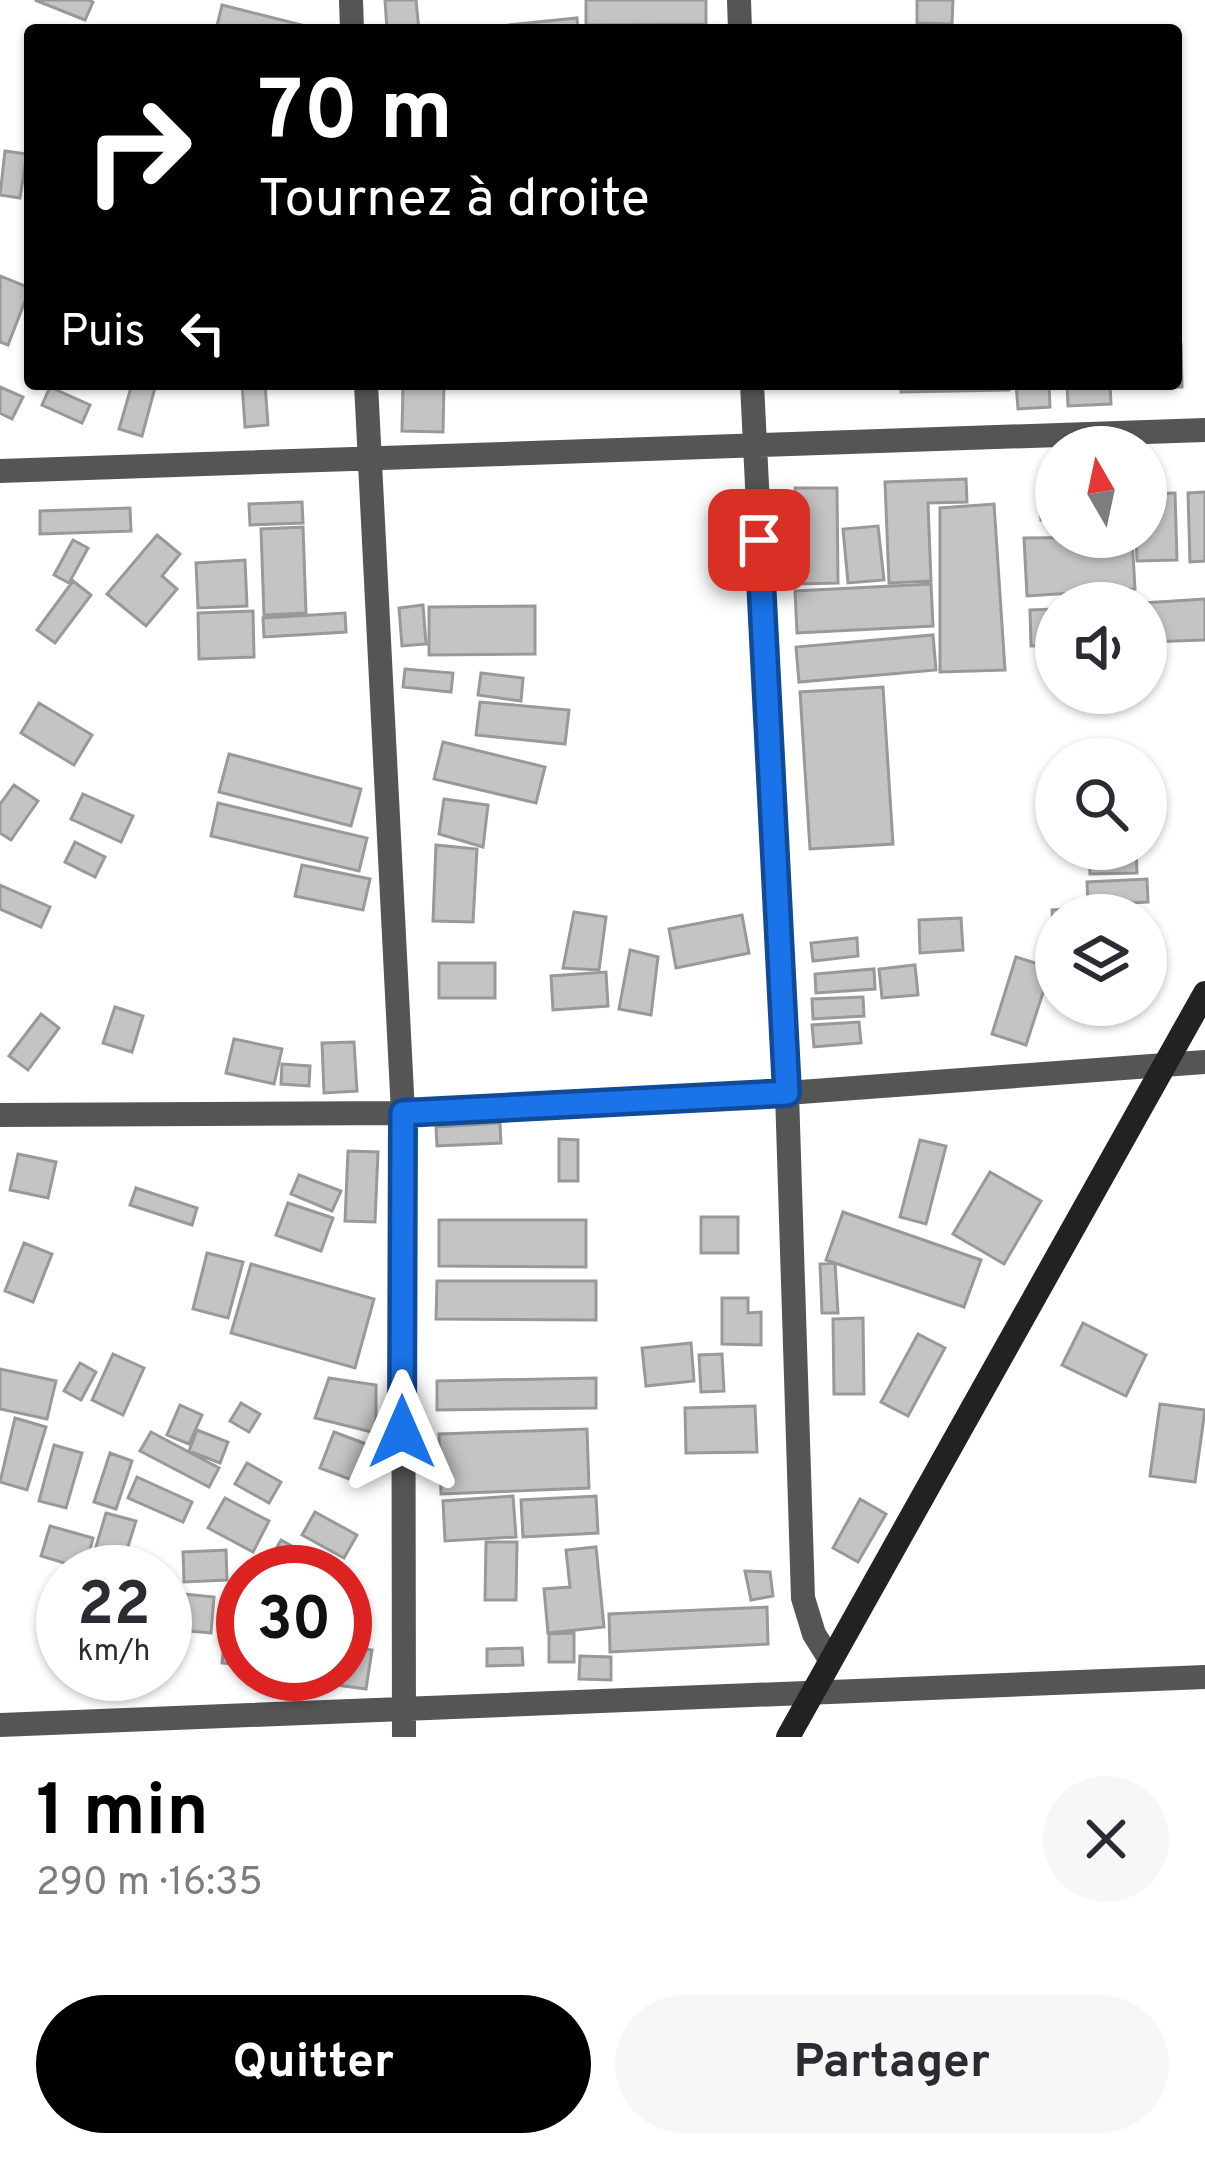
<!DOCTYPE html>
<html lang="fr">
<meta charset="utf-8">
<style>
body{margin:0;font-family:Overpass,sans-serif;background:#f7f7f7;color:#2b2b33;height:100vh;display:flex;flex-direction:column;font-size:45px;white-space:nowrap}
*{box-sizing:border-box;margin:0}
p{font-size:39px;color:#7c7c81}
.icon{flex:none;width:66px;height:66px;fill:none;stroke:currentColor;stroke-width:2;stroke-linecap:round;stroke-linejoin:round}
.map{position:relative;height:1737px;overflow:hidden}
.details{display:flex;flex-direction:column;background:#fff;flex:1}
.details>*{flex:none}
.hud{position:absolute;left:24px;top:24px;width:1158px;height:366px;border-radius:12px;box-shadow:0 3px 9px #0004;background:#000;color:#fff;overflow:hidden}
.needle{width:78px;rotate:351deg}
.fabs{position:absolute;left:1035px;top:426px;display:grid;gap:24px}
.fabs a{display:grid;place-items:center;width:132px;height:132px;border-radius:50%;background:#fff;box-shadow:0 3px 9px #0004;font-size:60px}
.speed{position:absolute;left:36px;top:1545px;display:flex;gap:24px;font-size:60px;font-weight:700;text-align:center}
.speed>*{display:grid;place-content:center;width:156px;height:156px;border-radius:50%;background:#fff;box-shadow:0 3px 9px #0004;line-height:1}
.speed small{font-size:30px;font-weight:400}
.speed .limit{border:18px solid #d22;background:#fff;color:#111}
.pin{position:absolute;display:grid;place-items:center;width:102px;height:102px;color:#fff;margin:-51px;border-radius:24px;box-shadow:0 6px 18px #0006}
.me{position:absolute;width:132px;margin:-66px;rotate:0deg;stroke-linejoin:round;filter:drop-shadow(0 0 9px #0008)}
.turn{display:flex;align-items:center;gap:42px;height:252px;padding:0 36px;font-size:54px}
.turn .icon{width:156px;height:156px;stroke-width:2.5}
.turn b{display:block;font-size:84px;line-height:102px}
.then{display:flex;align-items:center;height:114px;padding:0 36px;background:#0003;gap:24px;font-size:45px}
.round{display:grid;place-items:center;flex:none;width:126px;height:126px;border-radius:63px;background:#f7f7f7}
.head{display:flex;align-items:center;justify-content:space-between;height:204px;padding:0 36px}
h1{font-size:72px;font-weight:700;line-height:90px;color:#000}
.action{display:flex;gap:24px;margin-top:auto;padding:24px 36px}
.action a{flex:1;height:138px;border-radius:72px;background:#000;color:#fff;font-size:48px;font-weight:700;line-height:138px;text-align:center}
.action a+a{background:#f7f7f7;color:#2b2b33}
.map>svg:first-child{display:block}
.building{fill:#c4c4c4;stroke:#999;stroke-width:3}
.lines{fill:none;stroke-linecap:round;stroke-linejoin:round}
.minor{stroke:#555;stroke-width:24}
.secondary{stroke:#222;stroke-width:24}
.route-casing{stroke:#114b97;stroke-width:30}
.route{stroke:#1a73e8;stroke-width:21}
</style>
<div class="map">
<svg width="1205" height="1737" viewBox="0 0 1205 1737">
<rect width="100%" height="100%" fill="#fff"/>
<path class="building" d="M35,0H88L93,2L85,20Z
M385,0H416L419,30H387Z
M586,0H706V24L586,25Z
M917,0H953L952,24L917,23Z
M222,5L310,27L309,30H216Z
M577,18L578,30L480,28Z
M5,151L27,154L20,198L0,195Z
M0,276L30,288L8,345L0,342Z
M1176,344H1181L1182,387L1115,388V384H1176Z
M132,384H156L142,436L119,429Z
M242,384H265L268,425L245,427Z
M403,384H444L443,432L402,431Z
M901,384H1009V390L901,392Z
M1016,384H1049L1050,407L1018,409Z
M1067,384H1110L1111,404L1068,406Z
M0,387L23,397L12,419L0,413Z
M50,387L90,405L82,423L42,405Z
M966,479L967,502L928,503L931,581L889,583L885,482Z
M1056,484V520H1041L1039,485Z
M795,488H837L838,583L795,584Z
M1205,492V561L1190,562L1188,493Z
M1175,493L1177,560L1137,561L1136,537H1146V494Z
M302,502L303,523L250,525L249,504Z
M994,504L1005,670L940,672V508Z
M130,508L131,531L40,534V511Z
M878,526L884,580L848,583L843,529Z
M303,527L306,613L264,615L261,529Z
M157,535L180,554L162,576L177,589L146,626L107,594Z
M1132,537L1135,589L1027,596L1024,538Z
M73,540L88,548L69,583L54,575Z
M245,560L247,606L198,608L196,563Z
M73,581L91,595L55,643L37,630Z
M931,584L933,626L797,633L795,591Z
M1205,599V640L1146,642L1143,603Z
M423,605L426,644L402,646L399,608Z
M535,606V654L429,655V607Z
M1056,609V645L1031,646L1030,610Z
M253,611L254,657L199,659L198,613Z
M345,613L346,632L264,637L263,618Z
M933,635L936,670L799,682L796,647Z
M405,669L453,673L451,692L403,687Z
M481,673L523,678L521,701L478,695Z
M883,687L893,844L810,849L800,692Z
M480,702L569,710L565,744L476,735Z
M39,703L92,735L74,765L21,733Z
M443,742L545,767L536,803L434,779Z
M229,754L361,789L351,826L219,792Z
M14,785L38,801L11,840L0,833V804Z
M83,794L133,816L121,842L71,819Z
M444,799L488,805L483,847L439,834Z
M218,803L367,838L359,871L211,836Z
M75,842L105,857L95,877L65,862Z
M436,845L477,849L473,922L433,921Z
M1089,849H1136L1137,873L1090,874Z
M302,865L370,879L363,910L295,896Z
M1147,879L1148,902L1088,905L1087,882Z
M0,885L50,907L41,927L0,909Z
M1121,906L1122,915H1056L1054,949L1052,910Z
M574,912L606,917L599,970L563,968Z
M742,915L749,953L676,968L669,929Z
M961,918L963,950L920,953L919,920Z
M857,938L858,956L813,961L811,943Z
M630,950L658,957L651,1015L619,1009Z
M1016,957L1051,968L1026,1045L992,1034Z
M439,963H495V998H439Z
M915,965L918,995L882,998L879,969Z
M874,969L875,989L816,993L815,974Z
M606,972L608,1006L553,1010L551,976Z
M863,997L864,1016L813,1019L812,999Z
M115,1007L143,1016L132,1052L103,1043Z
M41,1014L59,1028L28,1070L9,1056Z
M859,1022L861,1043L814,1047L812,1025Z
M234,1039L282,1049L274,1084L226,1073Z
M354,1042L357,1091L324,1093L322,1043Z
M282,1064L310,1066L309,1086L281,1084Z
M500,1123L501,1143L437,1146L436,1127Z
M559,1139L578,1140V1181H559Z
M920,1140L946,1146L926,1224L900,1217Z
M348,1151L378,1152L375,1222L345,1221Z
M18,1154L56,1162L48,1198L10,1190Z
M990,1172L1041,1201L1004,1264L953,1234Z
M299,1175L341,1191L332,1211L291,1194Z
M136,1188L197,1208L192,1225L130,1205Z
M288,1203L333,1218L321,1251L276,1235Z
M843,1212L981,1260L964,1307L826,1260Z
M701,1217H738V1253H701Z
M439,1220H586V1267L439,1266Z
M24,1243L52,1254L33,1302L5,1291Z
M207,1253L243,1262L228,1318L193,1309Z
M835,1263L838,1313H822L820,1264Z
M251,1264L374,1299L355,1368L231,1333Z
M437,1281H596V1320L436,1319Z
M722,1298H748V1313L761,1312V1345L722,1344Z
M863,1318L864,1394H834L833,1319Z
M1083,1323L1146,1355L1126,1396L1062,1365Z
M918,1334L945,1348L908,1416L881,1402Z
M691,1343L694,1381L646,1386L642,1348Z
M113,1354L144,1368L123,1415L92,1400Z
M722,1354L724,1391L701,1392L699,1355Z
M80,1363L96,1372L81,1400L64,1391Z
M0,1369L56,1381L47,1419L0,1409Z
M329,1378L376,1385V1433L315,1418Z
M596,1378V1408L437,1410V1381Z
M241,1403L260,1414L249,1432L230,1421Z
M1160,1404L1205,1410L1195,1482L1150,1476Z
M180,1405L202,1415L189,1444L167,1435Z
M755,1406L757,1452L686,1453L685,1408Z
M15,1418L46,1427L27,1490L0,1482Z
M587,1429L589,1488L441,1494L439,1434Z
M197,1430L228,1442L220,1463L189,1451Z
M151,1432L219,1468L209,1487L140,1451Z
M334,1432L369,1445L355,1481L320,1468Z
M54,1445L82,1453L66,1508L39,1501Z
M110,1453L132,1461L116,1509L94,1502Z
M247,1463L281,1482L269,1503L235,1484Z
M137,1477L192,1502L183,1522L128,1498Z
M513,1496L516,1537L445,1541L443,1501Z
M596,1496L598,1533L523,1537L521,1500Z
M225,1498L269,1521L253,1552L208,1528Z
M860,1499L886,1514L858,1562L833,1548Z
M315,1512L357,1535L344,1558L302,1535Z
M106,1513L136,1521L120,1572L89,1570Z
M50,1526L93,1538L85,1569L41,1556Z
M281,1540L312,1557L303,1572H263Z
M486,1542H517L516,1600H485Z
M596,1547L604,1627L548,1633L544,1589L570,1587L566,1550Z
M226,1550L227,1580L184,1582L183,1552Z
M745,1571L770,1572L773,1596L751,1600Z
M165,1592L214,1597L211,1633L165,1629Z
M767,1607L768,1644L610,1652L609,1614Z
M226,1628L243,1630V1665L222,1663Z
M574,1633V1662H549V1634Z
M345,1646L372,1650L366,1689L329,1684L330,1674H345Z
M522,1648L523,1665L487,1666V1649Z
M580,1656L611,1657V1680L579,1679Z"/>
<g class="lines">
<path class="minor" d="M351,0L352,30
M739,0L740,30
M366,384L403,1113L404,1737
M752,384L787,1093L803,1598L814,1634L829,1658
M0,471L1205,430
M0,1115L403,1113L787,1093L1205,1062
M0,1725L1205,1677"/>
<path class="secondary" d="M788,1737L1205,993"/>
</g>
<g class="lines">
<g class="route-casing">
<path id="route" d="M402,1432L403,1113L787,1093L759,540"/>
</g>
<use href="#route" class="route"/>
</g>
</svg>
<div class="fabs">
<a><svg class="needle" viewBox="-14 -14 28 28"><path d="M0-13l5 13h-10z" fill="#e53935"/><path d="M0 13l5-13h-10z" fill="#7c7c81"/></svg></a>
<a><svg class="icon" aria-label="sound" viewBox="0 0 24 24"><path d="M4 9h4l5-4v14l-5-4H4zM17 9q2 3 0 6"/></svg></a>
<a><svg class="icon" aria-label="search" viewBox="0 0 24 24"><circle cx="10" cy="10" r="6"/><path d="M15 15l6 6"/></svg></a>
<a><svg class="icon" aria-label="layers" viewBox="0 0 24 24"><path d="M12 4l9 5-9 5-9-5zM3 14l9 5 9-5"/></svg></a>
</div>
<div class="speed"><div>22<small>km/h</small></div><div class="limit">30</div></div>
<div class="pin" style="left:759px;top:540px;background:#d93025"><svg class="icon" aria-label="arrive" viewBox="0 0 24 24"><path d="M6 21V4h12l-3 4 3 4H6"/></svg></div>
<svg class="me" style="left:402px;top:1432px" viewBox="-20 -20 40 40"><path d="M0-17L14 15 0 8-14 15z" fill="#1a73e8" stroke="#fff" stroke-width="4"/></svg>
<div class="hud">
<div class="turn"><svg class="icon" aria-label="right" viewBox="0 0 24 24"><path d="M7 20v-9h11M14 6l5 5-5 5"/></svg><div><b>70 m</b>Tournez à droite</div></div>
<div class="then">Puis<svg class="icon" aria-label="left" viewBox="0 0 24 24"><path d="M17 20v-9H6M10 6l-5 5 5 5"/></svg></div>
</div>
</div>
<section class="details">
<div class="head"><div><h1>1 min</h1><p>290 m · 16:35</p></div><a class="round"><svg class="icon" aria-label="close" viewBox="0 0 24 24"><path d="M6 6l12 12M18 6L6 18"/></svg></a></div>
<div class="action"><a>Quitter</a><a>Partager</a></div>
</section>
